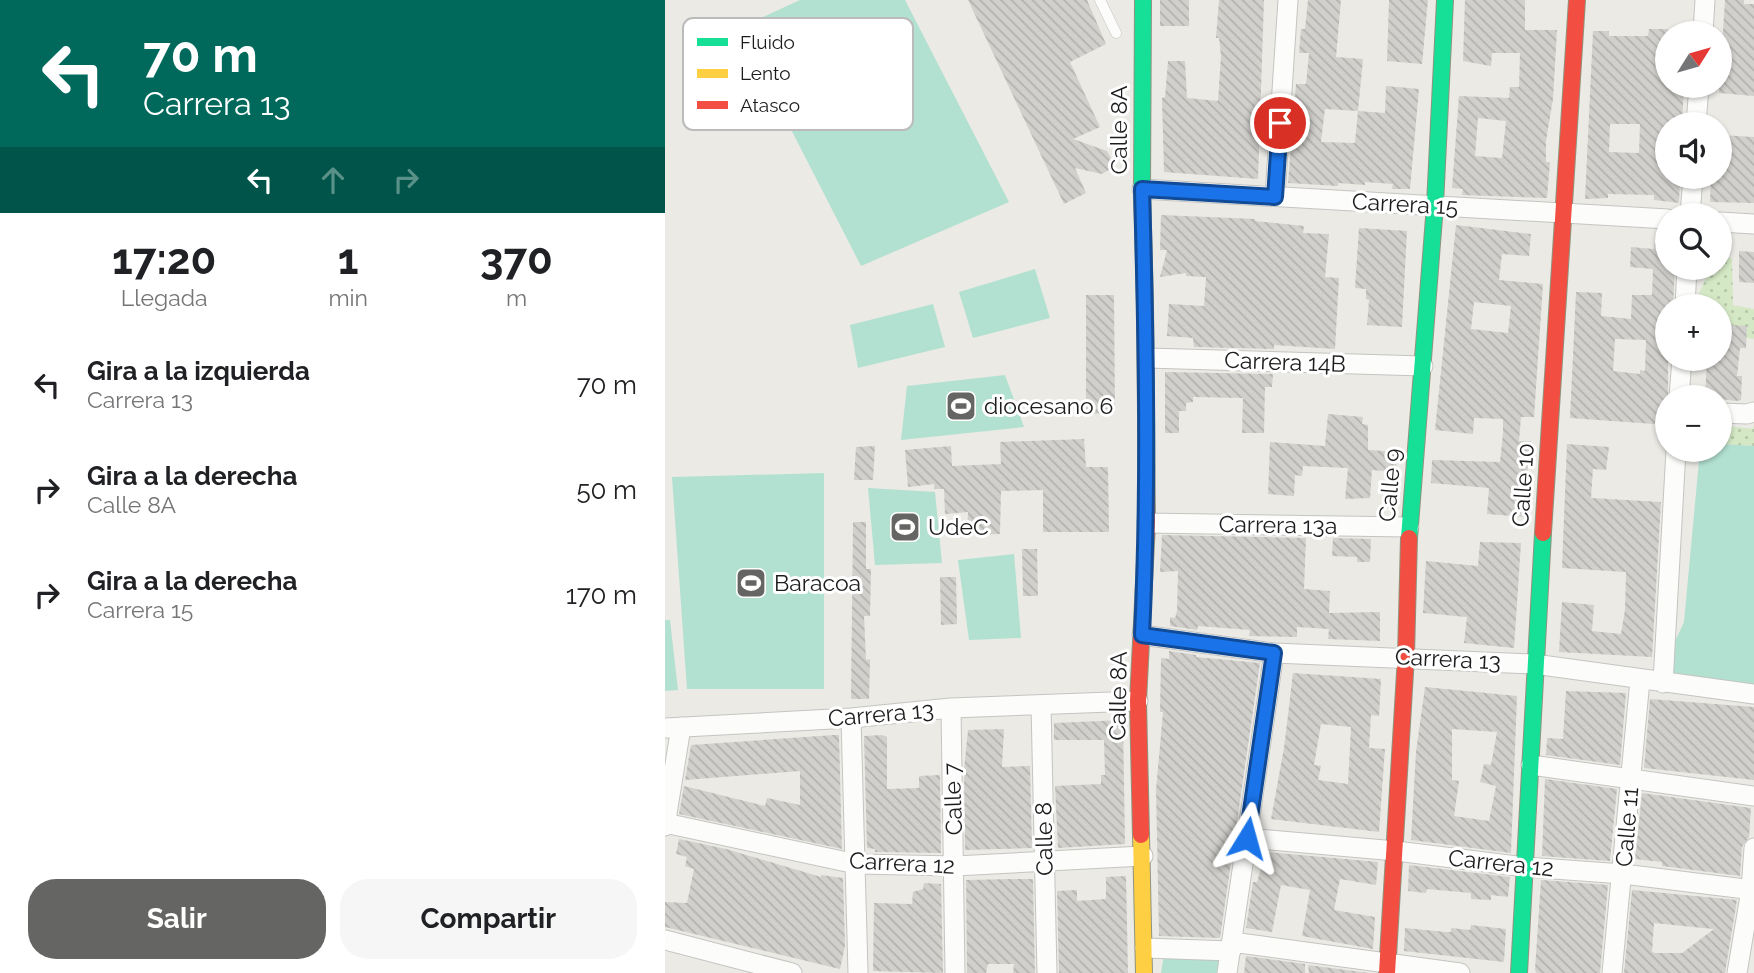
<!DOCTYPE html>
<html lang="es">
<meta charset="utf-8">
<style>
body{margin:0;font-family:Raleway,sans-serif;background:#f6f6f6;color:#202124;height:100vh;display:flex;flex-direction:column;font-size:26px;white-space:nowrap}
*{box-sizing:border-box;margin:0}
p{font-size:23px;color:#757577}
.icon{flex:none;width:38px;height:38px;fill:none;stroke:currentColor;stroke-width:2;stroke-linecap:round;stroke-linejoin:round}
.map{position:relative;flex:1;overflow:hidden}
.drawer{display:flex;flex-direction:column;background:#fff;width:665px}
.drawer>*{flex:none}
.hud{background:#00695c;color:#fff;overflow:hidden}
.needle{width:46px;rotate:53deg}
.buttons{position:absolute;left:990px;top:21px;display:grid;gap:14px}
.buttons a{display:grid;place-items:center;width:77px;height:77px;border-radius:50%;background:#fff;box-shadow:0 2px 5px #0004;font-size:35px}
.pin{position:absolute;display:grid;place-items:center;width:60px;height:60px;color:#fff;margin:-30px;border:4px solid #fff;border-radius:50%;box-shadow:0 2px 7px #0007}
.me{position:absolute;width:77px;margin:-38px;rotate:8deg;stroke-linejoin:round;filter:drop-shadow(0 0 5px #0008)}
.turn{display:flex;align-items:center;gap:24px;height:147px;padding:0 28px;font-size:32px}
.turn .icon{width:91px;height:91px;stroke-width:2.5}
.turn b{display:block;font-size:49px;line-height:60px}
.lanes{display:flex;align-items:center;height:66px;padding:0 28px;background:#0003;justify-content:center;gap:35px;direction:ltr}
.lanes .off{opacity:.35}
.eta{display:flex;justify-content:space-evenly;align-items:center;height:119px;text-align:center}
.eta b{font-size:42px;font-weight:700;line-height:49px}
.button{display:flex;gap:14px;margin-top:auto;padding:14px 28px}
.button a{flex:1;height:80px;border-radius:28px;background:#656563;color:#fff;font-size:28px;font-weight:700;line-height:80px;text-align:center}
.button a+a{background:#f6f6f6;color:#202124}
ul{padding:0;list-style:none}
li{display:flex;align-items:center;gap:21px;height:105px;padding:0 28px}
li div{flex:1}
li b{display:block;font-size:26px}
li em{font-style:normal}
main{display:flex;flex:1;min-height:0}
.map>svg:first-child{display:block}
.grass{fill:url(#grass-dots)}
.pitch{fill:#b2e1d1}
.building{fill:url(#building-back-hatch);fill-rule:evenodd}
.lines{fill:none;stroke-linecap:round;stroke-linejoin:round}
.lane-casing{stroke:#c4c4c1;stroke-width:11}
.street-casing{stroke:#c4c4c1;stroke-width:21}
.fast-casing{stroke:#90947e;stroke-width:18}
.slow-casing{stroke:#90947e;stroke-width:18}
.jam-casing{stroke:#90947e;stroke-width:18}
.lane{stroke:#fcfcfb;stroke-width:10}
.street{stroke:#fcfcfb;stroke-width:19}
.fast{stroke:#16e098;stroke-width:16}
.slow{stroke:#ffcf43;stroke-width:16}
.jam{stroke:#f24e42;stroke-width:16}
.route-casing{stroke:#114b97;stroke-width:18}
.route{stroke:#1a73e8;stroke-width:12}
.labels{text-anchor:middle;stroke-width:6;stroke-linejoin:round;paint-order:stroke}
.street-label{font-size:23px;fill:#1d1d1d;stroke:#fff}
.poi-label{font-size:23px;fill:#1d1d1d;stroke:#fff;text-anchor:start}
.key{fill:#fff;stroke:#bbb;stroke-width:2}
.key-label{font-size:19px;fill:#1d1d1d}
</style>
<main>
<section class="drawer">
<div class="hud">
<div class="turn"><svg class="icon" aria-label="left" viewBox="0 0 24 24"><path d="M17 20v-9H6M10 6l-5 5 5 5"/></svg><div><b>70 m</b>Carrera 13</div></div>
<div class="lanes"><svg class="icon" aria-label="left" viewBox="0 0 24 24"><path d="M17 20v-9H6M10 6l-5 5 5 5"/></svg><svg class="icon off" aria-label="ahead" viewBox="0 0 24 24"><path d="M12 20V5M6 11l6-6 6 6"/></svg><svg class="icon off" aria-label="right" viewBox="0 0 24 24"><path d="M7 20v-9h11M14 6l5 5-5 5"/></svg></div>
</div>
<div class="eta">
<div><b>17:20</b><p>Llegada</p></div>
<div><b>1</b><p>min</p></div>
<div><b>370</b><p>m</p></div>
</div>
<ul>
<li><svg class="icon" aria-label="left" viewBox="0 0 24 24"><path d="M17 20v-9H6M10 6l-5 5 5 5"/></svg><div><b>Gira a la izquierda</b><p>Carrera 13</p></div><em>70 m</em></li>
<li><svg class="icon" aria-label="right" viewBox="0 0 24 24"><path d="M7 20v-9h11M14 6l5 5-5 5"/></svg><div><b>Gira a la derecha</b><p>Calle 8A</p></div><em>50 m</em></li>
<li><svg class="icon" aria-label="right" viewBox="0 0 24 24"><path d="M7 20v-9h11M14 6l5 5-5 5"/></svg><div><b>Gira a la derecha</b><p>Carrera 15</p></div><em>170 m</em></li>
</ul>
<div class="button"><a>Salir</a><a>Compartir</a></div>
</section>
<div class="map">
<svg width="1089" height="973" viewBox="0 0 1089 973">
<defs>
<pattern id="grass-dots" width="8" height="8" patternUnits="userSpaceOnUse" patternTransform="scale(1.75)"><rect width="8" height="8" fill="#d4e8c5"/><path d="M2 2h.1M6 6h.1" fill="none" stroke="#b6c7a9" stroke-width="1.8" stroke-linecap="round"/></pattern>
<pattern id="building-back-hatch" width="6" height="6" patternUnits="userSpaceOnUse" patternTransform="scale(1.75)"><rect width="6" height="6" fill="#d2d0cc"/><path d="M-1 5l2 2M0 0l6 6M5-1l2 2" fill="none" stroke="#b4b2af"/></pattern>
</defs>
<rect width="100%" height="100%" fill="#ebeae5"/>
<path class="grass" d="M1067,258L1068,305L1089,309V339L1055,334V306H1028L1046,268H1055V259Z
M1055,425L1088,429L1089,425V446L1055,444Z"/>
<path class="pitch" d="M135,0H240L344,202L196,266L74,28Z
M370,269L385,318L308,338L294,292Z
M268,304L280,347L193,368L185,325Z
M340,375L359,427L236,440L242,386Z
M1055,444L1089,446V689L1003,679L1006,650L1019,622L1035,450H1055Z
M159,473V689H22L7,477Z
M203,488L270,492L277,563L210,565Z
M349,554L356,638L304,640L293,560Z
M0,620H5L13,690L0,691Z
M499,955L555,959L553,973H496Z"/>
<path class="building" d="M303,0H422L441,44L405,62L435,127L408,139L442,151L448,162L444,170L437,174L410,168L421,193L399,204Z
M495,0H524V26H495Z
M554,0H599L593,179L499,172L497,98L500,97L503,61H520L522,98L553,101L556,56L554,38H551Z
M643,0H676L671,57L698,59L693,111L720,113L721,86L754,89L745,189H727L728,184L700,182V185L673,183V186L623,183L631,84H641L644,53H634L636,29H640ZM660,109L693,111L690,143L656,142Z
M724,0H763L757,64L722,61Z
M800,0H860V30H892L888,99L881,141V162H885L882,198L797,195L798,189L787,188L794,96L844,98L845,87H854L855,53H827L826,66L798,61ZM813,118L841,121L837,158L810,156Z
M1060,0H1079V4H1089V96L1054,93Z
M984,29H1003V86H1019L1017,124H1003V177H1015L1014,203L989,200V195L943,194V198L920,199L928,31H944V36H983ZM945,124H975L974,153L944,152Z
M1055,135L1089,137V203L1045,202L1046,177H1055Z
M496,215L590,219V221L639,226L638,233L664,234L660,277L674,278L670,349L609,345V349L529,347L528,338L502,336L504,304L539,306L541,277L521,276V273L495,277L502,250H495Z
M791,225L866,234L864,256L837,254L834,280L878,284L869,417H856L854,441H866L859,501L864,502L862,517L822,514L824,488L766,483L767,460L835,462L838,433V419L809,418L808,434L770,430ZM809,302L846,306L843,333L806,329Z
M694,228L742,231L737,327L702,325L704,300L701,299V289L690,288Z
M990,242H1003V268H1010L1008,306H1003V425L905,418L911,292L937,293L936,316L966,319L967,295H987L988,269L965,267L966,247L989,249ZM950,339L981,340L980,371L975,370V374L948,371Z
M1074,251L1089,252V283L1074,282Z
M421,295H449L450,413L421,414Z
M1055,324L1082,326L1081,348H1075L1072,376H1077L1076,400L1071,401L1040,397L1042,359H1055Z
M500,372L608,374L607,387H600L599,433H577L578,398L528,397V402L521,403V411H514V433H500Z
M663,414L698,417L697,424L703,425V450L732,452L731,472L707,470L705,498L680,499L683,468L638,466L637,476L630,475L629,496L603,494L605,442L660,446Z
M419,439L421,467H443L444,532H378V490L336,491L335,534L302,535L303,512L280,514L279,489H269V484L243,487L240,450L286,446L287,466L336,464L335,442Z
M902,444L944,447L941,470L928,469L926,498L996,502L987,657L894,652L897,602L929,605L927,631L956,634L960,610L961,572L897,568Z
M210,446L208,480H189L191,447Z
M188,522H201V569H206L205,616H199L201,660L205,659L204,699H186Z
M497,535L641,538L639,589L665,591L664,613L715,612V641L663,639L664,629L632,627V637L584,636L585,630L533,626L532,630L505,626V617L510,618L512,611L513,571L495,572Z
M668,538L706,539L705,562H692V557L667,556Z
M815,542L856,543L849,648L799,643L802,617L758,613L761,561L813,566Z
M357,549H372L373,596H358Z
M275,577H291L292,624L276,625Z
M504,651L531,655V657L595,663L555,938L494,936L491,790L498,712H495L496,658L504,659Z
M628,673L716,679L714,716L706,715L704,748L720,749L714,832L606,819L619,748ZM656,724L686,727L683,784L653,780L656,766L649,765Z
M760,687L852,696L846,853L746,840L751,752ZM787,729L832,732L826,765L819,764L815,782L831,786L824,821L789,816L794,781L787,780Z
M901,691L961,693L955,765L881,755L882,738L898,739Z
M985,699L1089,707V780L979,768Z
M458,720L460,844L393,848L390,786L436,784V775H440L439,740H389V723Z
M339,729L337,767L365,766L367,848L300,850L299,770L303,730Z
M169,735H174L177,849L14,814L19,786L100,806L102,798L135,805V771L20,780L26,745Z
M217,735L222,737V789L254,788V776L275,775L276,853L210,852V849L202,848L199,736Z
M880,779L952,789L945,861L877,856Z
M977,793L1086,808L1084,837L1077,847L1075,876L997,866V862L970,859Z
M14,839L61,849L156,877V875L178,878L180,946L175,969L0,927V902L22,903L29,869L20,866L22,857L11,854Z
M601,852L713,862L711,885L675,879L669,910L710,917L708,949L637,936L645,890L616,885L607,932L581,928L588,882H592Z
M744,865L845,877L843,897L826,895V900L806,899V893L762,889L761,893L743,891Z
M461,876L463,973H394L392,891L412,890V901L441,899V877Z
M347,879H368L370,973H348L349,964H323L321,973H302L301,880Z
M876,880L943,885L935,973H872L870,970Z
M259,883L276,884L278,973L208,971L209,903L247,904L248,892L258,889Z
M967,890L1072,900L1060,973H959ZM989,923L1028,927L1049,929L1017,953H990L987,952Z
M806,925L841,929L839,962L739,951L740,928L781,932H786V928L805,930Z
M581,956L640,964V973H579Z
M643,965L704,973H644Z"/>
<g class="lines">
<g class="lane-casing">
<path id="lane" d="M435,0L451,33"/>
</g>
<g class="street-casing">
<path id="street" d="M1038,33L1040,0
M1031,124L1034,86
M477,189L1003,219
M610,196L623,0
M1025,215L1028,177
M1055,222L1089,224
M1020,306L1022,268
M482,358L758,366
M1014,397L1017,359
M1055,413L1082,414L1089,412
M482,523L744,527
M477,635L609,653L869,664L1089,694
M998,683L1011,450
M376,705L382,973
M286,708L290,973
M186,718L193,973
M0,728L186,718L286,708L473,701
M866,765L1089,796
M0,823L191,864L290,866L478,856
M0,826L16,727
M582,838L731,851L861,867L958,874L1089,890
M0,940L127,973
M567,942L795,973
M480,948L566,951
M562,973L609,653
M947,973L975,680
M1072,973L1086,890L1089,848"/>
</g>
<g class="fast-casing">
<path id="fast" d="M478,0L477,189L480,303
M744,538L770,205L780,0
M854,973L878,533"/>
</g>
<g class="slow-casing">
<path id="slow" d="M476,835L479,973"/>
</g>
<g class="jam-casing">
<path id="jam" d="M878,533L912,0
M476,835L473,701L482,523L480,303
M722,973L741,656L744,538"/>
</g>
<use href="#lane" class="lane"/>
<use href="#street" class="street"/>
<use href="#fast" class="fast"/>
<use href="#slow" class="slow"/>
<use href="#jam" class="jam"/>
</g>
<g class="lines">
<g class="route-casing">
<path id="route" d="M582,838L609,653L477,635C484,486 481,338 477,189L610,197L615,123"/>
</g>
<use href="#route" class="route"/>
</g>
<defs>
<g id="stadium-square" transform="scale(1.575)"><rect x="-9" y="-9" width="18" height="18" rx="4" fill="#656563" stroke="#fff"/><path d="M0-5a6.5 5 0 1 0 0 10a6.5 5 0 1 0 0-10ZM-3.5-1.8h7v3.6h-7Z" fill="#fff"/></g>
</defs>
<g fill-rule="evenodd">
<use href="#stadium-square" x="296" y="406"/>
<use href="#stadium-square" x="240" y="527"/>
<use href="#stadium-square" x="86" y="583"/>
</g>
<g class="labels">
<g class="street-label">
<text transform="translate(454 130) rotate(-90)" y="8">Calle 8A</text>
<text transform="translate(740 204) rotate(3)" y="8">Carrera 15</text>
<text transform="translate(620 362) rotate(2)" y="8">Carrera 14B</text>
<text transform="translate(725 485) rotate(-85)" y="8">Calle 9</text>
<text transform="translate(858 485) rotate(-86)" y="8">Calle 10</text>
<text transform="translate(613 525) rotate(1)" y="8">Carrera 13a</text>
<text transform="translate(783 659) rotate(3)" y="8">Carrera 13</text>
<text transform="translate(453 696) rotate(-89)" y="8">Calle 8A</text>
<text transform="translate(216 714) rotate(-5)" y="8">Carrera 13</text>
<text transform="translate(288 799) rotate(-92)" y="8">Calle 7</text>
<text transform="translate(962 827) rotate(-85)" y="8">Calle 11</text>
<text transform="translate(379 839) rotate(-91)" y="8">Calle 8</text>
<text transform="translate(237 863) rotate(3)" y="8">Carrera 12</text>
<text transform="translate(836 863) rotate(6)" y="8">Carrera 12</text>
</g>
<g class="poi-label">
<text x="319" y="414">diocesano 6</text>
<text x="263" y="535">UdeC</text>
<text x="109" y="591">Baracoa</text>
</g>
</g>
<rect x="18" y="18" width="230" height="112" rx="10" class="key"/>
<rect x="32" y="38" width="31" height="8" fill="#16e098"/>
<rect x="32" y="69" width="31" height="9" fill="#ffcf43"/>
<rect x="32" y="101" width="31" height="8" fill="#f24e42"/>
<g class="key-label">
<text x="75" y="49">Fluido</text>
<text x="75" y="80">Lento</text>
<text x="75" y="112">Atasco</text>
</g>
</svg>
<div class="buttons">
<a><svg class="needle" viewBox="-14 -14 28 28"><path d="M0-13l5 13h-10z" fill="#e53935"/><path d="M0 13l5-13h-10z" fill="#757577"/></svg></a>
<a><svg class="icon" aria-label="sound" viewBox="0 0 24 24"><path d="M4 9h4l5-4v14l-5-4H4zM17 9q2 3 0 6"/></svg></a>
<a><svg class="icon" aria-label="search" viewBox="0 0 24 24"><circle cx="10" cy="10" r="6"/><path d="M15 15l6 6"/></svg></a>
<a>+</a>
<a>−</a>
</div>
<div class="pin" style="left:615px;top:123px;background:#d93025"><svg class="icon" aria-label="arrive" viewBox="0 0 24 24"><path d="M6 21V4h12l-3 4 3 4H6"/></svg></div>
<svg class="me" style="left:582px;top:838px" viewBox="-20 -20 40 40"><path d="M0-17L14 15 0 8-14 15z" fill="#1a73e8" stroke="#fff" stroke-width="4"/></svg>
</div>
</main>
